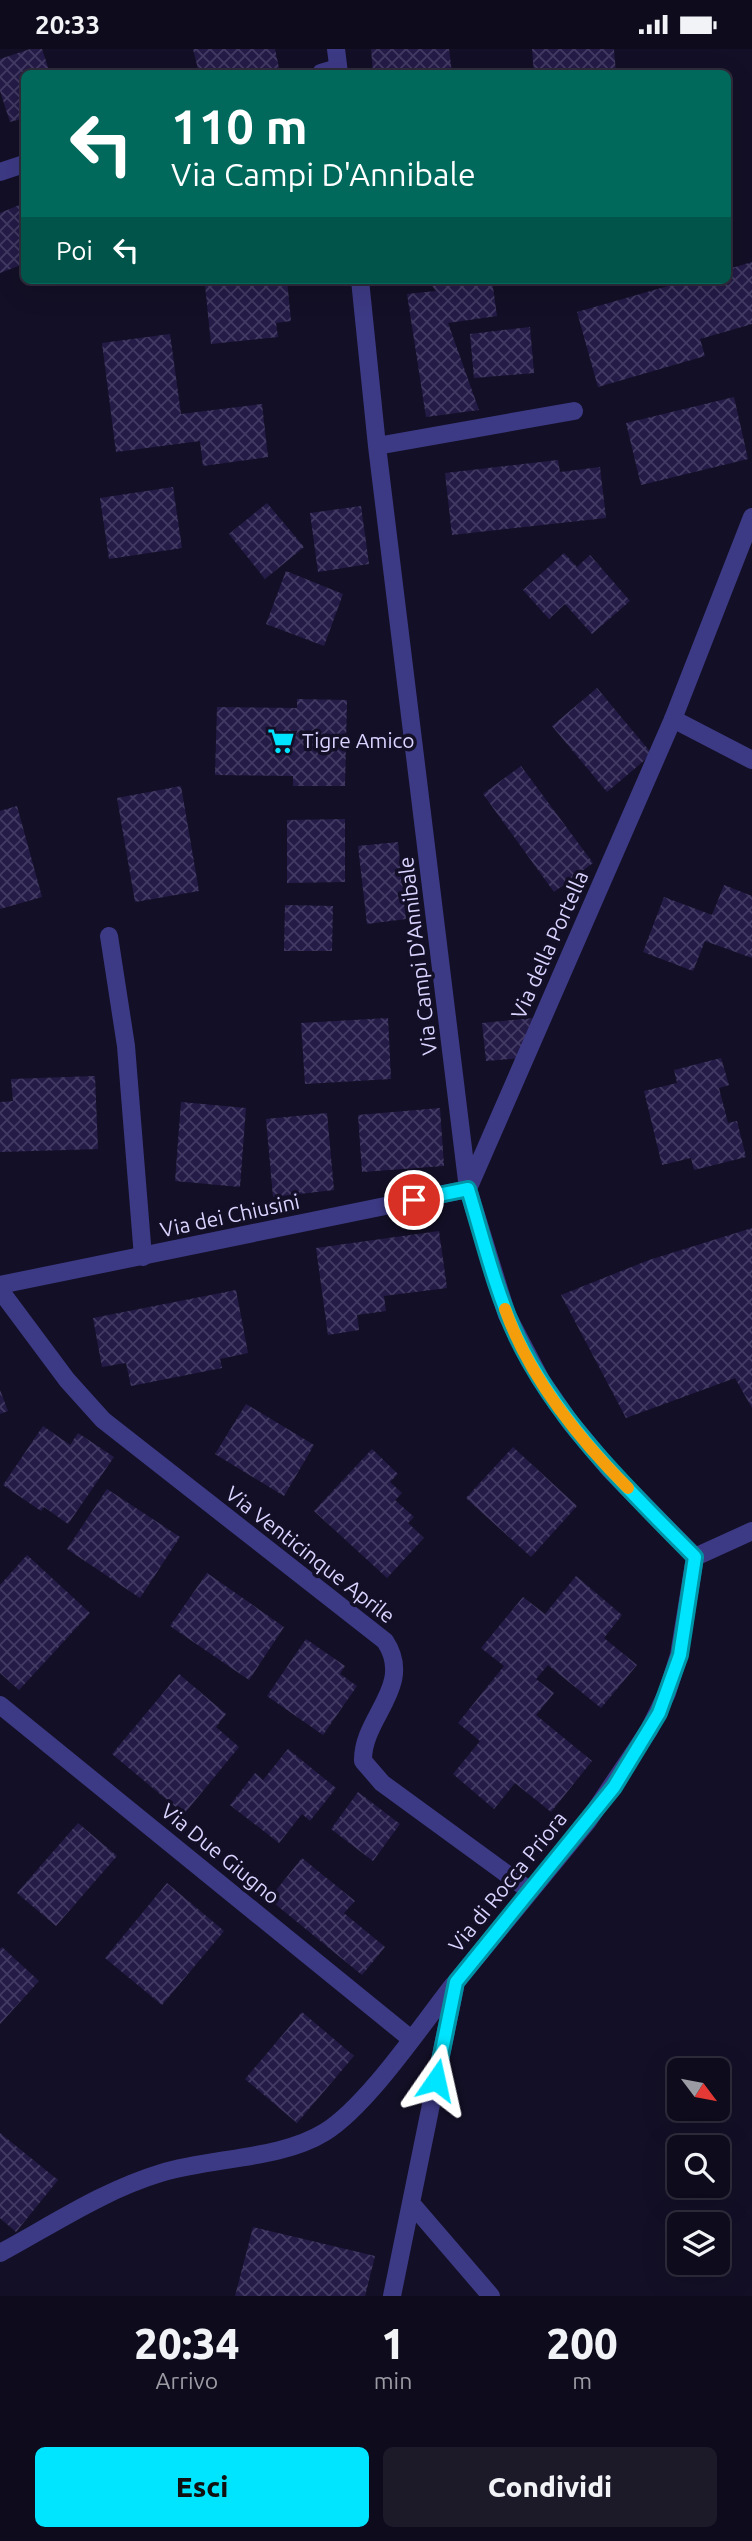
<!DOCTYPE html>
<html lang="it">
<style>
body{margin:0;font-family:Ubuntu,sans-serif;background:#1c1929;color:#f1f3f6;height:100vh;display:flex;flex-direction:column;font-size:26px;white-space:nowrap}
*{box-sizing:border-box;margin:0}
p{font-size:23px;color:#9b9ba3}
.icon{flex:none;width:38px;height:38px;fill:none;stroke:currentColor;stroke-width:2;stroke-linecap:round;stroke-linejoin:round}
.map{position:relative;height:2247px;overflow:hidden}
.panel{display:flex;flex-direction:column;background:#0e0b1c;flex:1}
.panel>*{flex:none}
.hud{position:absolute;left:21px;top:21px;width:710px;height:214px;border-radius:10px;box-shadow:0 7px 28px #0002,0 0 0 2px #2e2b3b;background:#00695c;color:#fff;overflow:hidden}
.needle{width:46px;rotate:122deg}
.tools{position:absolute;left:667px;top:2009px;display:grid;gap:14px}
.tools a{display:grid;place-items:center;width:63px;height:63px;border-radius:10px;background:#0e0b1c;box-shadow:0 7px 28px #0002,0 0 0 2px #2e2b3b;font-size:35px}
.pin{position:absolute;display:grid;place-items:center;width:60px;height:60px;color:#fff;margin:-30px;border:4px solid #fff;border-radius:50%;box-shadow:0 2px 7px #0007}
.me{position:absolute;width:77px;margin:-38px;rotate:11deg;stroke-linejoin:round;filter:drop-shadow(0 0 5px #0008)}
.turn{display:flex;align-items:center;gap:24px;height:147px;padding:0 35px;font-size:32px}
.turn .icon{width:91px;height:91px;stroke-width:2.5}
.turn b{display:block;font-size:49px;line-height:60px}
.then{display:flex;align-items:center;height:66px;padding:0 35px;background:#0003;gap:14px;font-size:26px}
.eta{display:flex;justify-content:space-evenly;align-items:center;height:119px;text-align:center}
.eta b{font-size:42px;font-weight:800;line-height:49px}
.primary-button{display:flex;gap:14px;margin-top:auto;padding:14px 35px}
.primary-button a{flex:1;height:80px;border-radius:10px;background:#00e5ff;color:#111;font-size:28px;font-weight:800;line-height:80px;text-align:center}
.primary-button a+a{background:#1c1929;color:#f1f3f6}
.status{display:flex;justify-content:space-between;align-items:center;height:49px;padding:0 35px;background:#0e0b1c;direction:ltr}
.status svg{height:19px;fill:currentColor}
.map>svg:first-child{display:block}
.building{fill:url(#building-cross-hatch)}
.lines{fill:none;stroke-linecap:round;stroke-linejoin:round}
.lane{stroke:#3d3a85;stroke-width:18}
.street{stroke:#3d3a85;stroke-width:18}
.route-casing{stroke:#0095a6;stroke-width:18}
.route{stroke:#00e5ff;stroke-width:12}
.slow{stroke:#f59e0b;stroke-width:12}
.labels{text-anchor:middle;stroke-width:7;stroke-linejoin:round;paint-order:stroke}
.poi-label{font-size:21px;fill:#d9d4ff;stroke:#130f26;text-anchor:start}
.street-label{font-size:21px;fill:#d9d4ff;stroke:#130f26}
</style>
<div class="status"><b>20:33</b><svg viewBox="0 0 49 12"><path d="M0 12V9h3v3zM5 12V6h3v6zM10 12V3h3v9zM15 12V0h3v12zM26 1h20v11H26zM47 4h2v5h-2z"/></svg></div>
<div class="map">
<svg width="752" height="2247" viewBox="0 0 752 2247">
<defs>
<pattern id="building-cross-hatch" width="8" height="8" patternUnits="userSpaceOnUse" patternTransform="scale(1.75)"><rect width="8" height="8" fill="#241b47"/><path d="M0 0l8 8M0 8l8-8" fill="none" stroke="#433b63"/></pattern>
</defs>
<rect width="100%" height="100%" fill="#130f26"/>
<path class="building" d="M30,0H42L50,24H24V69L10,73L0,42V10Z
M193,0H275L279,19L256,24H199Z
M371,0H449L452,24H373Z
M532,0H614L616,24H534Z
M24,154V215L0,224V164Z
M752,213V275L700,290L705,307L598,338L577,263L689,231H728V220Z
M245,231H287L291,272L276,274L278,288L211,295L205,236Z
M428,231H492L497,267L448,274L479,361L426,368L407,245L436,242Z
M530,278L534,324L474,329L470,285Z
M170,285L181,365L262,355L268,408L203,417L200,392L116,403L102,294Z
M734,348L748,410L641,436L626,374Z
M558,411L560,423L600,418L606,469L452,486L445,424Z
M173,438L182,499L109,510L100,449Z
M267,454L304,498L265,530L229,485Z
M361,457L369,515L318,523L310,464Z
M564,504L577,518L590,506L630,552L592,585L565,555L549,570L523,541Z
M286,522L343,545L324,597L266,575Z
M597,639L652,705L607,743L552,677Z
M297,650L347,651L345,737H293V727L215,726L217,658L297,659Z
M521,717L593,814L554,843L483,745Z
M181,737L199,842L135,853L117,749Z
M17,757L42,848L0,860V762Z
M345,770V833L287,834V771Z
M398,793L406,870L367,875L358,797Z
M724,836L752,847V909L705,892L693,922L643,903L664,848L712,866Z
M285,856L333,857L332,902H284Z
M388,969L391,1030L305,1035L301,974Z
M533,969L522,1009L486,1012L482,974Z
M721,1009L729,1036L719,1039L728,1074L737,1072L746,1108L694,1121L691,1109L662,1116L644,1042L677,1034L674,1021Z
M95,1027L98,1100L0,1103V1053L13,1052L11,1030Z
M181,1053L246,1059L240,1138L175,1132Z
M440,1059L444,1117L362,1123L358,1066Z
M327,1064L334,1141L273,1148L266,1070Z
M752,1179V1359L735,1329L626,1369L561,1246L649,1211Z
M439,1182L447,1239L384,1247L386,1262L357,1266L359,1281L328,1286L316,1199Z
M236,1241L248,1304L220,1310L222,1319L131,1337L126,1314L102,1318L93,1269Z
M0,1341L8,1362L0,1365Z
M246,1355L314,1396L284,1447L215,1405Z
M43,1377L70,1396L78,1384L114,1408L68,1475L44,1458L41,1462L3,1436Z
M513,1398L577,1457L531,1508L466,1449Z
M372,1400L398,1425L390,1433L402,1444L395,1451L414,1468L408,1474L424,1489L387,1529L314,1462Z
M107,1440L180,1488L140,1549L67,1500Z
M27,1506L90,1564L19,1641L0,1624V1536Z
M207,1524L284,1578L249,1631L170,1577Z
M576,1527L622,1566L604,1589L637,1616L601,1659L548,1616L536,1630L554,1644L536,1666L592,1712L551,1763L515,1734L494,1760L453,1725L480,1692L458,1674L504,1617L481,1599L523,1548L545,1565Z
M306,1590L345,1617L340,1625L357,1637L323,1686L267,1647Z
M179,1625L226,1665L216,1678L239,1698L184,1765L112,1705Z
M288,1700L336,1739L310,1772L302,1765L279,1794L230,1756L255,1724L263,1731Z
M358,1743L400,1775L373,1812L331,1780Z
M78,1774L117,1807L56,1877L17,1844Z
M302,1809L355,1852L344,1864L385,1898L362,1926L269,1850Z
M167,1834L224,1882L162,1956L105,1909Z
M2,1898L39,1932L0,1975V1900Z
M302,1963L354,2007L297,2074L245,2030Z
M0,2084L58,2131L16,2183L0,2169Z
M253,2178L375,2207L365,2247H235Z"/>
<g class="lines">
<path class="lane" d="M321,24L338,19
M0,123L24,115
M673,670L752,468
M109,887L126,997L143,1208"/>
<path class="street" d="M336,0L339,24
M360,231L377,397L468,1140L507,1266L541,1331L570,1373L610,1421L695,1508
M377,397L574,362
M468,1140L673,670L752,711
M0,1236L468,1140
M0,1241L67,1331L103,1371L385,1592C415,1637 362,1668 363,1712L382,1734L530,1842
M695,1508L752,1482
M0,1656L411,1990
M411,2154L491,2247
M0,2204C52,2176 104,2141 161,2124C212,2108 280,2111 325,2083C367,2057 421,1977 453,1936
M392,2247L456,1933L588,1772L649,1681L667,1644L679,1606L695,1508"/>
</g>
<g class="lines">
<g class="route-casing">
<path id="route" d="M414,1151L468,1140C483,1189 495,1241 517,1288C558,1374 629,1441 695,1508L680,1606L659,1664L614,1738L456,1933L436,2031"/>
</g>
<use href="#route" class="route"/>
<path class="slow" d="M505,1260C529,1328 578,1389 628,1439"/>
</g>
<defs>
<g id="supermarket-bare" transform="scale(2.1)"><path d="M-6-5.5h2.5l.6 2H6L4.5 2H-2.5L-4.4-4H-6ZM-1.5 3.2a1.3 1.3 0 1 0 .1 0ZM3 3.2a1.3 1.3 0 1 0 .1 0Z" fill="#00e5ff" stroke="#130f26" stroke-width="2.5" paint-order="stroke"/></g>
</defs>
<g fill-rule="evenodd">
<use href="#supermarket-bare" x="281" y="692"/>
</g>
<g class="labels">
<g class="poi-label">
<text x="302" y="699">Tigre Amico</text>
</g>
<g class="street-label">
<text transform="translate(550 896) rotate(-66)" y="7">Via della Portella</text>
<text transform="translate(418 907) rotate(-97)" y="7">Via Campi D'Annibale</text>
<text transform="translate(230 1167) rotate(-12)" y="7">Via dei Chiusini</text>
<text transform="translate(310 1506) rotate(38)" y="7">Via Venticinque Aprile</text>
<text transform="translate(220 1805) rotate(39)" y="7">Via Due Giugno</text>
<text transform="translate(508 1833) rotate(-51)" y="7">Via di Rocca Priora</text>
</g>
</g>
</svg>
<div class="tools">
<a><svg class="needle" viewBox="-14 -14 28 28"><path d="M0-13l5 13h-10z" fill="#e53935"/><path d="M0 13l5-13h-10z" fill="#9b9ba3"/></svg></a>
<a><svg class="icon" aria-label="search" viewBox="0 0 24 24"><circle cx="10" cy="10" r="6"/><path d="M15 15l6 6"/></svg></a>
<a><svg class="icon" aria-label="layers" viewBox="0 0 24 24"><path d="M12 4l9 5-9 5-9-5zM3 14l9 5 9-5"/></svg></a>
</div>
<div class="pin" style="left:414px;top:1151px;background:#d93025"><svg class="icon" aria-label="arrive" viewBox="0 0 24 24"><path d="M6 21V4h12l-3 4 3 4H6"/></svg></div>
<svg class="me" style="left:436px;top:2031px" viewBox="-20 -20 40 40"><path d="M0-17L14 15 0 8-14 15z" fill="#00e5ff" stroke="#fff" stroke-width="4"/></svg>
<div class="hud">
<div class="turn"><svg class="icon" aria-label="left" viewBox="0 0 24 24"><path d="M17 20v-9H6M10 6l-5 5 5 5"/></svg><div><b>110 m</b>Via Campi D'Annibale</div></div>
<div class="then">Poi<svg class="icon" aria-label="left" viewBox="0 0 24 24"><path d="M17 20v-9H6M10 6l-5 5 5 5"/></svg></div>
</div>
</div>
<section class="panel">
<div class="eta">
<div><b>20:34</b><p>Arrivo</p></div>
<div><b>1</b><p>min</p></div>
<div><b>200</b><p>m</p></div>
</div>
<div class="primary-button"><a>Esci</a><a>Condividi</a></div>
</section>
